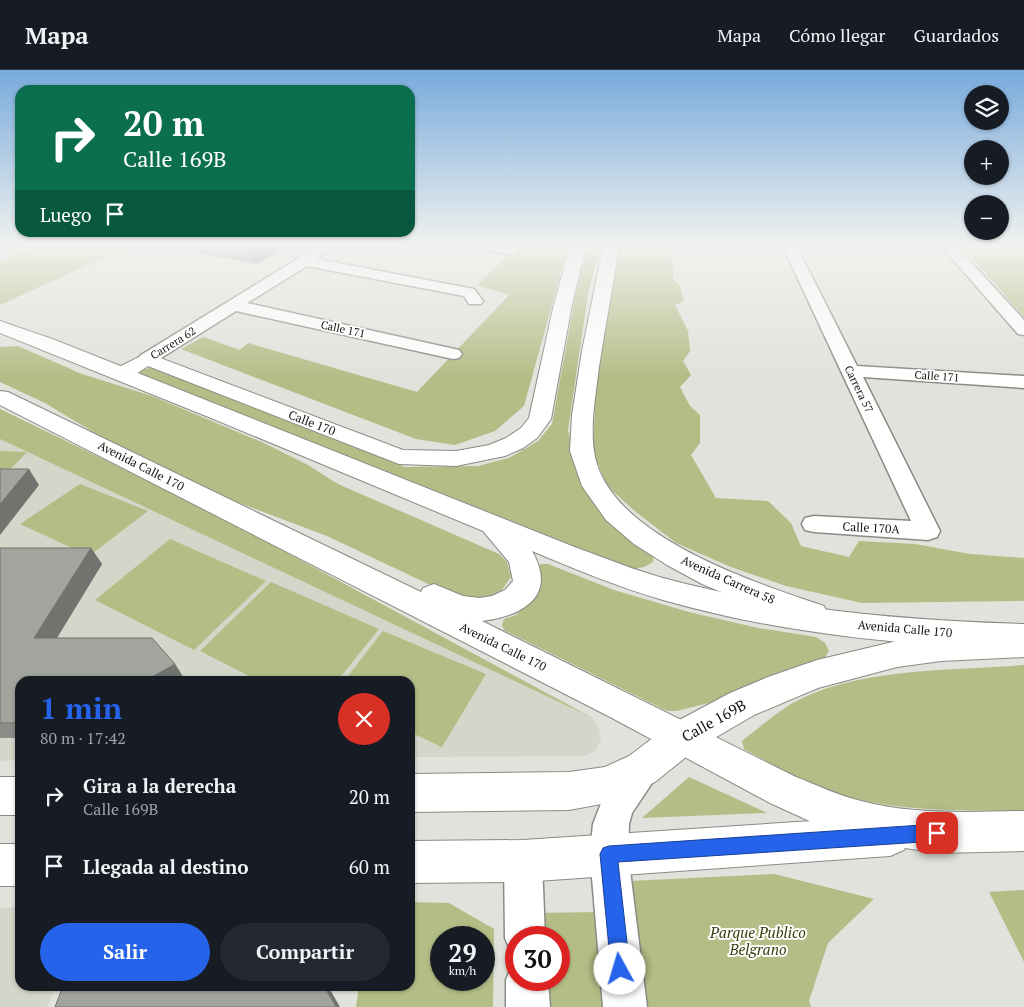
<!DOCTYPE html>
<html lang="es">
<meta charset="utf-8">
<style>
body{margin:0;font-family:"PT Serif",serif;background:#242831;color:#f1f3f6;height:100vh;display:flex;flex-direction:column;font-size:19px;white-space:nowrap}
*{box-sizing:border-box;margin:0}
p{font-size:16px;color:#9ea1a6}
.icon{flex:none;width:28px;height:28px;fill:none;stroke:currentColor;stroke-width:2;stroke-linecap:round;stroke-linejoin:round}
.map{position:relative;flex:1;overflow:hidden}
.drawer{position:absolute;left:15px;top:606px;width:400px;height:315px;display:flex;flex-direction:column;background:#171b24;border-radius:15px;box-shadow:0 1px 4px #0004}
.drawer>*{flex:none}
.banner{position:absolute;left:15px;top:15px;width:400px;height:152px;border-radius:15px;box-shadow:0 1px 4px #0004;background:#0b6e4f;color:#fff;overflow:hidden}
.controls{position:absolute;left:964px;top:15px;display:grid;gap:10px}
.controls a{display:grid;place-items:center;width:45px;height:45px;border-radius:50%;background:#171b24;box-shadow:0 1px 4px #0004;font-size:25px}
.speed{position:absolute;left:430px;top:856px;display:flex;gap:10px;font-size:25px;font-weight:700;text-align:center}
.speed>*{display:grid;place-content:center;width:65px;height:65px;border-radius:50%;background:#171b24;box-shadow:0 1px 4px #0004;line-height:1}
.speed small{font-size:12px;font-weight:400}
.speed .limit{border:8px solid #d22;background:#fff;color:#111}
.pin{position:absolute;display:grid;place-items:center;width:42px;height:42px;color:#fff;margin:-21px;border-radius:10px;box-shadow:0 2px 8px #0006}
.me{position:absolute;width:55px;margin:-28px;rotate:354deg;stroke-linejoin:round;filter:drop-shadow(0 0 4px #0008)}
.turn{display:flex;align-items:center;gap:18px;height:105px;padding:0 25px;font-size:22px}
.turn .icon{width:65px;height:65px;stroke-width:2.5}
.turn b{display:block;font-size:35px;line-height:42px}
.then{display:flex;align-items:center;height:48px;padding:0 25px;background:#0003;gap:10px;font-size:19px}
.round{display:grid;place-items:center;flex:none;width:52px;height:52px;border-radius:26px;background:#242831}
.headline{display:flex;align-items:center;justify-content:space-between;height:85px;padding:0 25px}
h1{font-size:30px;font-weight:700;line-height:38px;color:#2563eb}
.button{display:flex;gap:10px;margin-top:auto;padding:10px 25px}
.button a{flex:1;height:58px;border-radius:30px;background:#2563eb;color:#fff;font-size:20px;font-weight:700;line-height:58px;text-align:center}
.button a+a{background:#242831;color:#f1f3f6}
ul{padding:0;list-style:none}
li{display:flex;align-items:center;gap:15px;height:70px;padding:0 25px}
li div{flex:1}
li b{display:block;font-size:19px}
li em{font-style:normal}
header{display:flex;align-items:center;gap:30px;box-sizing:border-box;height:70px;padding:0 25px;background:#171b24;border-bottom:1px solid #363941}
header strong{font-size:24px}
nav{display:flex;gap:28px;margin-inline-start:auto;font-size:18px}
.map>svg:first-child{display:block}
.built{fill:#d3d6c8}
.green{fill:#b4bd86;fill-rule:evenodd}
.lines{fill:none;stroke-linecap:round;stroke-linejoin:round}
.minor-casing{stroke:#8a8b85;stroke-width:3}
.tertiary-casing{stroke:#8a8b85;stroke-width:2}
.secondary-casing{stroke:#8a8b85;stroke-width:2}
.primary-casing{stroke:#8a8b85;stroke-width:2}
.minor{fill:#fff;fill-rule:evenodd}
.tertiary{fill:#fff;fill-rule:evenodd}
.secondary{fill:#fff;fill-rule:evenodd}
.primary{fill:#fff;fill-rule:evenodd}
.wall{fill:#8c8d88}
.shaded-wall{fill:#72736f}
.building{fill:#a3a49e;stroke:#72736f}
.route{fill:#2563eb;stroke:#184099}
.labels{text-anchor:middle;stroke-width:4;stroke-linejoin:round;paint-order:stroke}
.far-street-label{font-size:11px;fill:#121311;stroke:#fffffe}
.street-label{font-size:12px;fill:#121311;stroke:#fffffe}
.near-street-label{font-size:15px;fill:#121311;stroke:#fffffe}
.near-park-label{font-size:15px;font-style:italic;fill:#383e0d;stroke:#fffffe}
</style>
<header>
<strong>Mapa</strong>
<nav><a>Mapa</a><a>Cómo llegar</a><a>Guardados</a></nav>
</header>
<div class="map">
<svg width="1024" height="937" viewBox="0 0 1024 937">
<rect width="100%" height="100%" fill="#e0e2db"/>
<path class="built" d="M0,369L591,647L599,658L601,670L596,680L585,686L410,687V611H20V690L0,691Z
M20,837V916H56L47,937H0V838Z"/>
<path class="green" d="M32,177H127L0,235V191Z
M517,177H568L524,336L495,361L455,375L416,369L181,279L203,267L240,280L248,273L417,322L509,225L477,215Z
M588,177H600L588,224L568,360L578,399L654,482L653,492L644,497L632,499L568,476L140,303L141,300L154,297L405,397L478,396L509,388L538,371L552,354L576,222Z
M619,177H674L667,179L674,196L673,210L679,214L684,231L675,235L688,261L690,281L683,291L691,305L680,317L690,336L700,345V373L691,385L716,428L768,431L791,453L801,476L849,487L859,471L915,474L970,484L1024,488V531L862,533L786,516L731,497L676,473L636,442L607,416L593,381L596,313Z
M962,177H1024V247Z
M18,276L82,304L152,326L264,373L308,395L338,414L499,484L507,492L511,507L499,524L483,531L445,522L327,466L216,424L108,371L45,333L0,312V277Z
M0,339L202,437L591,647L0,369Z
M0,381L27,382L0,410Z
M80,414L148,441L89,486L20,454Z
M170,469L266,511L194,580L95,530Z
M541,494H548L614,520L689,542L758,558L816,567L825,573L829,581L824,589L800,595L775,605L736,626L677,641H667L504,560L502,555L504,549L516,545L540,520L541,507L538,498Z
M271,512L379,559L337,611H259L200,581Z
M383,561L486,604L442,677L410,662V611H344Z
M1024,595V742C962,739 901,743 841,725C807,715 776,696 744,679L742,671C758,658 774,645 791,634C856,597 951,601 1024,595Z
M689,707L767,743L642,748Z
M774,804L874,829L828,873L809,931L811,937H644L629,811Z
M1024,820V892L989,822Z
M410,832L449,833L494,859L493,937H356L359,916H410ZM441,868H484V910H441Z
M600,842L608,937H538L536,910H559V868L534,867L533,843Z"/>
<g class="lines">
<g class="minor-casing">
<path id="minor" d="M317,177H334L317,189L474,219L483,231L481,234H469L464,226L307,196L247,233L459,280L462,284L459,288L453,289L236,241L153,293L147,294L141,293L138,289L141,285Z
M485,177H514L520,181L513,185L487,180Z
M783,177H797L857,296L1024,306V318L863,307L940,461L937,467L928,470L814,462L805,460L802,454L805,448L814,446L911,451Z
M942,177H957L1024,250V265L1018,264Z
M642,683L654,688L659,699L654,710L632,743L629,754L628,784L647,937H603L590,784L593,754L605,723L630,688Z
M523,772L536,778L542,791L545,868H516V885L511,882L505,868L504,791L510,778Z
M516,893V910H548L550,937H506V910L512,895Z"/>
</g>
<g class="tertiary-casing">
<path id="tertiary" d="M570,177H586L572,234L551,349L537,368L523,378L505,386L456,396L399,394L148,296C137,303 126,312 113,308L110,304L113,300L147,283L403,380L456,381L489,375L506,368L521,358L529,348L554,234Z
M603,177H619C613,217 605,257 599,297C596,324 590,354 594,381C605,465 756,513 824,536L828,545L824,554L813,557L772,543L702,514L667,495L634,474L606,450L582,416L570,381L572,345L582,281Z"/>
</g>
<g class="secondary-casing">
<path id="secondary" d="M1024,561V587L941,591L897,597L818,618L754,645L696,679L655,712L607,733L569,740L410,742V704L569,702L605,697L629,686L670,655L730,623L768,607L817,590L897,571L941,565Z
M0,707H20V745H0Z
M890,746L904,752L910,766L904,780L890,786L523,812L410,813V771L523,770Z
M0,774H20V816H0Z"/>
</g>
<g class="primary-casing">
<path id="primary" d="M0,251L55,270L577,478C605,488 634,500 663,508C781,540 903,550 1024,554V580C903,575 781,564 663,530C618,517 575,499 532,481C558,526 523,546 482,551L796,707C817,715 839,726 861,731C914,745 969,742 1024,741V781L937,783L861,771L816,754L770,733L612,648L0,335V321L8,322L421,522L423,518L434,514L463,526L480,528L492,526L505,520L513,511L509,492L483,461L211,348L0,263Z"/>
</g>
<use href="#minor" class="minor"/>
<use href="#tertiary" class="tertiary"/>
<use href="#secondary" class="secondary"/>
<use href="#primary" class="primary"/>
</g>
<path class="wall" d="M197,177H285L256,194L199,183Z
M0,478H91L102,494L57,568L175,594L185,610L20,611V668H0Z"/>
<path class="shaded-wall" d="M253,177H285L256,194L251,178Z
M29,399L39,415L0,465V434Z
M91,478L102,494L47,584L34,568Z
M175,594L185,610L182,611H145Z
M324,916H328L340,937H336Z"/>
<path class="building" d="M0,399H29L0,434Z
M0,478H91L34,568H152L175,594L145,611H20V653H0Z
M63,916H324L336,937H55Z"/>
<linearGradient id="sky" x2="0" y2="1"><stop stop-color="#78aadc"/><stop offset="0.57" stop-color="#f1f2ef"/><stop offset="1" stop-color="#f1f2ef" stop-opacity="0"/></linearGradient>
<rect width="1024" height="308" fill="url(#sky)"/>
<path class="route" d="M937,754L942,757L945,763L942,768L937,771L618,792L630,899L627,906L620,909L614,906L611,899L600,784L603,778L609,776Z"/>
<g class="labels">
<g class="far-street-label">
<text transform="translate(343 259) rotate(12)" y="4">Calle 171</text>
<text transform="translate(173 273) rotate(-32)" y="4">Carrera 62</text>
<text transform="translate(937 306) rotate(4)" y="4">Calle 171</text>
<text transform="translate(859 319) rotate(64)" y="4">Carrera 57</text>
</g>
<g class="street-label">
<text transform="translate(312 353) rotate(21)" y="4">Calle 170</text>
<text transform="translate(141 396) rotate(27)" y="4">Avenida Calle 170</text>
<text transform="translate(871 458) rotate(3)" y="4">Calle 170A</text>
<text transform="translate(728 510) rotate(24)" y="4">Avenida Carrera 58</text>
<text transform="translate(905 559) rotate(5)" y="4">Avenida Calle 170</text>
<text transform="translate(503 577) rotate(26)" y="4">Avenida Calle 170</text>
</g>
<g class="near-street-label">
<text transform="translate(714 651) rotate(-29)" y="5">Calle 169B</text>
</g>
<g class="near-park-label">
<text x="758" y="868">Parque Publico<tspan x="758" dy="17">Belgrano</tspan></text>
</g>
</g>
</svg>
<div class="controls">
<a><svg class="icon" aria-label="layers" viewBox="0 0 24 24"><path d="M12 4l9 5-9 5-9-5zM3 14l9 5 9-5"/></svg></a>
<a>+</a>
<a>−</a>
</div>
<div class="speed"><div>29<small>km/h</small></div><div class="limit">30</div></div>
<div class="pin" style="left:937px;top:763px;background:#d93025"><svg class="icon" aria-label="arrive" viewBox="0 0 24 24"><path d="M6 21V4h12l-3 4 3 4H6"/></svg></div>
<svg class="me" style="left:620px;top:899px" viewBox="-20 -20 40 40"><circle r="19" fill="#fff"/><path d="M0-13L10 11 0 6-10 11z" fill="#2563eb"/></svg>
<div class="banner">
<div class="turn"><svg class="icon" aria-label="right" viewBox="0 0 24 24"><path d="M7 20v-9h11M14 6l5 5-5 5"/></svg><div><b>20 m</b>Calle 169B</div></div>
<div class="then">Luego<svg class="icon" aria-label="arrive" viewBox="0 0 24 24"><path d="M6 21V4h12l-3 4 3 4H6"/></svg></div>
</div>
<section class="drawer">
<div class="headline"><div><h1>1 min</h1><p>80 m · 17:42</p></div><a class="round" style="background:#d93025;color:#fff"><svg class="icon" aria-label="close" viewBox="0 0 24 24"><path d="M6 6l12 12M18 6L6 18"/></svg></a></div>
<ul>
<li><svg class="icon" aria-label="right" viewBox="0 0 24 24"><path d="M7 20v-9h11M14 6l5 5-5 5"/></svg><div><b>Gira a la derecha</b><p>Calle 169B</p></div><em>20 m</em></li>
<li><svg class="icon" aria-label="arrive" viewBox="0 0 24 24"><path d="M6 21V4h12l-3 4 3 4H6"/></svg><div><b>Llegada al destino</b></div><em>60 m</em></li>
</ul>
<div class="button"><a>Salir</a><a>Compartir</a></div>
</section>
</div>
